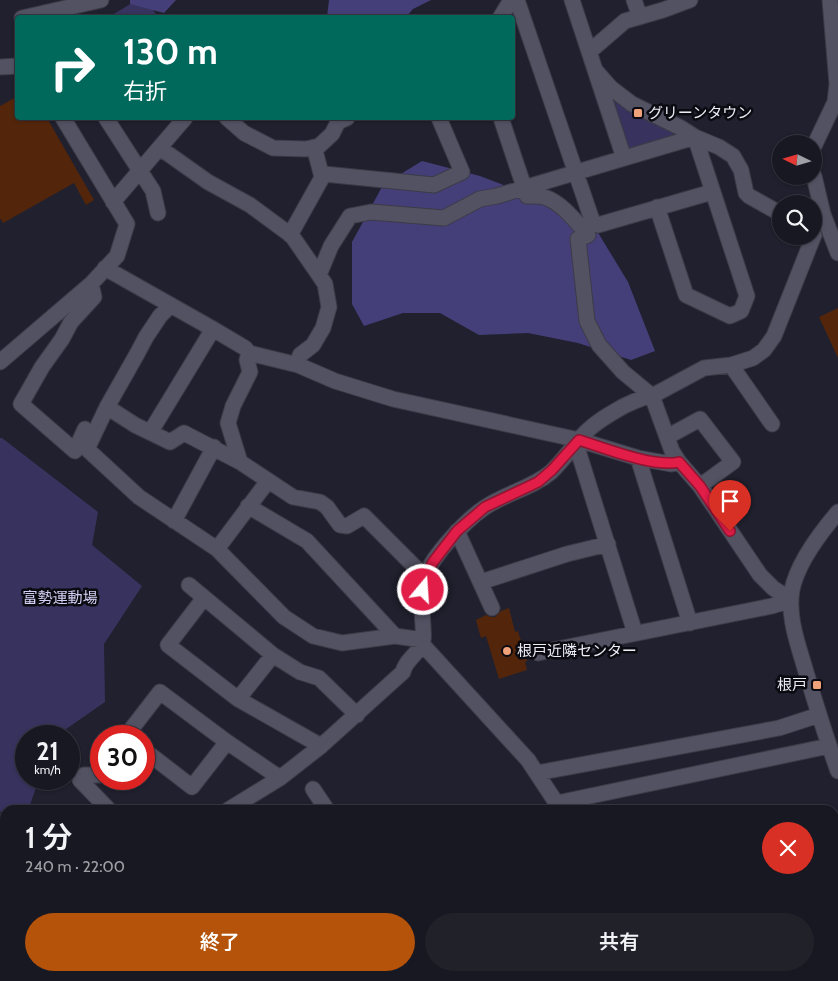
<!DOCTYPE html>
<html lang="ja">
<meta charset="utf-8">
<style>
body{margin:0;font-family:Cabin,"Noto Sans JP",sans-serif;background:#21212a;color:#f1f3f6;height:100vh;display:flex;flex-direction:column;font-size:19px;white-space:nowrap}
*{box-sizing:border-box;margin:0}
p{font-size:16px;color:#9fa0a5}
.icon{flex:none;width:28px;height:28px;fill:none;stroke:currentColor;stroke-width:2;stroke-linecap:round;stroke-linejoin:round}
.map{position:relative;flex:1;overflow:hidden}
.side{position:absolute;left:0px;top:805px;width:839px;height:176px;display:flex;flex-direction:column;background:#181822;border-radius:15px 15px 0 0;box-shadow:0 1px 4px #0004,0 0 0 1px #363740}
.side>*{flex:none}
.banner{position:absolute;left:15px;top:15px;width:500px;height:105px;border-radius:5px;box-shadow:0 1px 4px #0004,0 0 0 1px #363740;background:#00695c;color:#fff;overflow:hidden}
.needle{width:32px;rotate:275deg}
.fabs{position:absolute;left:772px;top:135px;display:grid;gap:10px}
.fabs a{display:grid;place-items:center;width:50px;height:50px;border-radius:50%;background:#181822;box-shadow:0 1px 4px #0004,0 0 0 1px #363740;font-size:25px}
.speed{position:absolute;left:15px;top:725px;display:flex;gap:10px;font-size:25px;font-weight:700;text-align:center}
.speed>*{display:grid;place-content:center;width:65px;height:65px;border-radius:50%;background:#181822;box-shadow:0 1px 4px #0004,0 0 0 1px #363740;line-height:1}
.speed small{font-size:12px;font-weight:400}
.speed .limit{border:8px solid #d22;background:#fff;color:#111}
.pin{position:absolute;display:grid;place-items:center;width:42px;height:42px;color:#fff;margin:-51px -21px;border-radius:50% 50% 50% 0;rotate:-45deg;box-shadow:0 0 5px #0007}
.pin .icon{rotate:45deg}
.me{position:absolute;width:55px;margin:-28px;rotate:18deg;stroke-linejoin:round;filter:drop-shadow(0 0 4px #0008)}
.turn{display:flex;align-items:center;gap:18px;height:105px;padding:0 25px;font-size:22px}
.turn .icon{width:65px;height:65px;stroke-width:2.5}
.turn b{display:block;font-size:35px;line-height:42px}
.round{display:grid;place-items:center;flex:none;width:52px;height:52px;border-radius:26px;background:#21212a}
.headline{display:flex;align-items:center;justify-content:space-between;height:85px;padding:0 25px}
h1{font-size:30px;font-weight:600;line-height:38px}
.action{display:flex;gap:10px;margin-top:auto;padding:10px 25px}
.action a{flex:1;height:58px;border-radius:30px;background:#b45309;color:#fff;font-size:20px;font-weight:600;line-height:58px;text-align:center}
.action a+a{background:#21212a;color:#f1f3f6}
.map>svg:first-child{display:block}
.green{fill:#37335e}
.forest{fill:#453f79}
.building{fill:#53260c}
.lines{fill:none;stroke-linecap:round;stroke-linejoin:round}
.minor-casing{stroke:#3c3b47;stroke-width:17}
.major-casing{stroke:#3c3b47;stroke-width:17}
.minor{stroke:#535263;stroke-width:15}
.major{stroke:#8583b1;stroke-width:15}
.route-casing{stroke:#92132f;stroke-width:12}
.route{stroke:#e11d48;stroke-width:9}
.poi-dot{fill:#f0a27a;stroke:#0b0a11;stroke-width:2}
.labels{text-anchor:middle;stroke-width:5;stroke-linejoin:round;paint-order:stroke}
.poi-label{font-size:15px;fill:#ececf6;stroke:#0b0a11;text-anchor:start}
.park-label{font-size:15px;fill:#d2d1f5;stroke:#0b0a11}
</style>
<div class="map">
<svg width="838" height="981" viewBox="0 0 838 981">
<rect width="100%" height="100%" fill="#20202e"/>
<path class="green" d="M137,0H146L158,17L113,18L112,15Z
M617,99L676,131L677,137L633,150L628,148L612,102Z
M0,438H2L98,512L92,545L142,586L104,644L105,702L56,736H26V779H39L30,805L0,812Z"/>
<path class="forest" d="M130,0H176L164,13L130,4Z
M329,0H431L413,9L406,17H327Z
M422,161L480,176L535,197L597,231L628,282L655,351L631,360L578,343L528,333L479,335L440,313H403L364,326L352,304V242L383,185Z"/>
<path class="building" d="M18,96V118H47L94,200L86,205L74,183L3,223L0,218V106Z
M838,308V358L819,317Z
M509,608L515,632L518,631L527,661L525,662L527,670L499,679L486,636L481,638L476,620L486,615L491,617H495L501,611Z"/>
<g class="lines">
<g class="minor-casing">
<path id="minor" d="M517,0L593,223L598,225L712,192
M572,0L624,158
M634,0L640,17
M22,18L101,0
M500,18L511,0
M589,52L625,21L663,10L690,0
M0,67L18,66
M596,71L611,88L632,104L681,128L695,137L719,147L733,156L741,170L746,193L749,196L781,214
M106,118L153,191L158,213
M227,118L244,133L273,148L306,149L319,146L332,134L338,122L347,118
M501,118L527,196C534,196 541,195 547,198C563,204 577,223 588,235L578,239L587,321L599,345L623,372L652,396L672,451L679,462L700,486L760,575L773,588L791,600
M814,146L835,102L837,84L830,0
M314,147L322,177
M160,148L208,182L250,205L292,236L319,275L325,284L329,307L323,328L313,345L300,355L298,365
M814,176L823,214L838,253
M113,202L185,118
M657,207L686,295L730,316L741,311L747,296L695,137
M290,235L324,174L434,185L462,172L439,118
M105,268L213,329L245,348L249,353L298,365L335,381L393,399L579,440L638,458L671,464L679,462
M319,275L331,246L350,216L371,212L444,218L480,199L497,196L695,137
M171,305L160,316L146,337L137,354L107,407L87,449L139,497L217,549L284,617L313,636L342,643L395,636L423,640
M0,362L91,284L117,256L127,224L63,118
M731,365L772,424
M107,407L135,425L170,442L184,433L240,462L293,497L320,502L327,507L340,525L347,526L364,516L425,577
M85,429L75,451L21,404L42,367L62,339L71,322L94,297L91,284
M151,431L213,329
M667,437L700,419L733,462L700,486
M576,444L635,633
M638,458L690,623
M240,462L228,423L233,406L250,372L247,360L249,353
M248,506L307,541L395,636
M838,512C821,532 797,564 792,590C787,617 799,647 806,672C816,705 826,738 838,771
M174,521L214,447
M457,531L492,608
M217,549L268,481
M481,582L567,554L608,544
M189,585L273,655L300,672L319,678L357,715
M204,598L168,645L238,699L321,746
M422,644L528,760L561,810
M538,653L772,606L791,600
M238,699L273,655
M126,736L160,692L227,742L280,778
M144,750L192,787L227,742
M537,773L779,728L819,715
M101,775H84L80,780L109,810
M313,789L327,810
M557,803L829,746
M228,810L280,778L321,746L403,672C405,660 420,653 423,641C424,636 423,630 423,626C422,611 420,590 425,576C434,554 465,521 484,508C505,493 531,489 551,472C564,460 574,444 586,432C597,421 610,414 624,406C633,402 642,397 652,396L704,368L731,365L753,358L764,350L774,336L814,235
M5,871V872
M0,920L5,926
M0,968L5,963
M134,976L137,981
M396,976L399,981
M635,976L637,981"/>
</g>
<g class="major-casing">
<path id="major" d="M834,897L838,896
M555,981L571,976"/>
</g>
<use href="#minor" class="minor"/>
<use href="#major" class="major"/>
</g>
<g class="lines">
<g class="route-casing">
<path id="route" d="M423,590L425,577L433,562L457,531L485,507L538,482L552,470L579,440C604,448 655,468 679,462L700,486L730,531"/>
</g>
<use href="#route" class="route"/>
</g>
<g class="poi-dot">
<rect x="633" y="108" width="10" height="10" rx="2.5"/>
<circle cx="507" cy="651" r="5"/>
<rect x="812" y="680" width="10" height="10" rx="2.5"/>
</g>
<g class="labels">
<g class="poi-label">
<text x="648" y="118">グリーンタウン</text>
<text x="517" y="656">根戸近隣センター</text>
<text x="807" y="690" text-anchor="end">根戸</text>
</g>
<g class="park-label">
<text x="60" y="603">富勢運動場</text>
</g>
</g>
</svg>
<div class="fabs">
<a><svg class="needle" viewBox="-14 -14 28 28"><path d="M0-13l5 13h-10z" fill="#e53935"/><path d="M0 13l5-13h-10z" fill="#9fa0a5"/></svg></a>
<a><svg class="icon" aria-label="search" viewBox="0 0 24 24"><circle cx="10" cy="10" r="6"/><path d="M15 15l6 6"/></svg></a>
</div>
<div class="speed"><div>21<small>km/h</small></div><div class="limit">30</div></div>
<div class="pin" style="left:730px;top:531px;background:#d93025"><svg class="icon" aria-label="arrive" viewBox="0 0 24 24"><path d="M6 21V4h12l-3 4 3 4H6"/></svg></div>
<svg class="me" style="left:423px;top:590px" viewBox="-20 -20 40 40"><circle r="17" fill="#e11d48" stroke="#fff" stroke-width="3"/><path d="M0-11L8 9 0 5-8 9z" fill="#fff"/></svg>
<div class="banner">
<div class="turn"><svg class="icon" aria-label="right" viewBox="0 0 24 24"><path d="M7 20v-9h11M14 6l5 5-5 5"/></svg><div><b>130 m</b>右折</div></div>
</div>
<section class="side">
<div class="headline"><div><h1>1 分</h1><p>240 m · 22:00</p></div><a class="round" style="background:#d93025;color:#fff"><svg class="icon" aria-label="close" viewBox="0 0 24 24"><path d="M6 6l12 12M18 6L6 18"/></svg></a></div>
<div class="action"><a>終了</a><a>共有</a></div>
</section>
</div>
